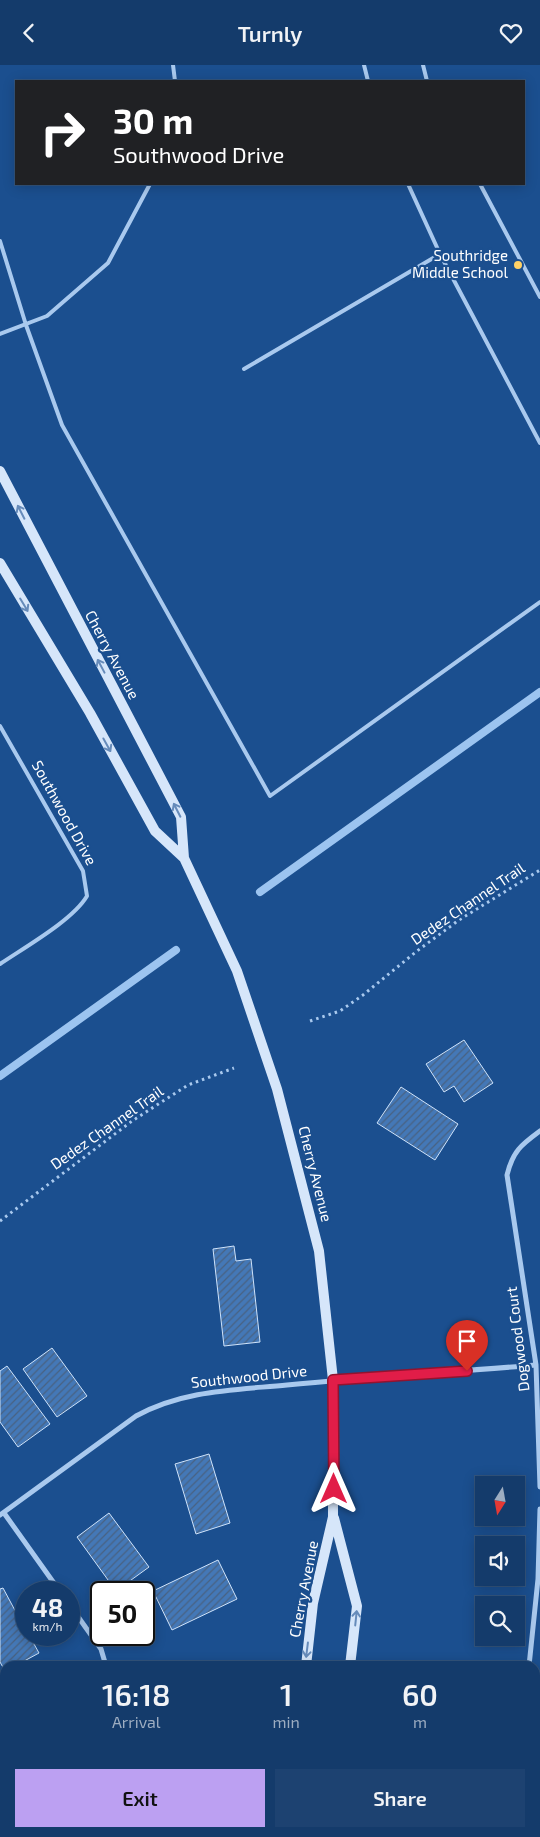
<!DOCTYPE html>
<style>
body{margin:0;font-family:"Exo 2",sans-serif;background:#1d4271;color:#f1f3f6;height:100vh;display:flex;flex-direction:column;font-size:19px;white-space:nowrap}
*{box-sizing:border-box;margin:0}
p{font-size:16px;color:#9dadc1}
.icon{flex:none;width:28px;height:28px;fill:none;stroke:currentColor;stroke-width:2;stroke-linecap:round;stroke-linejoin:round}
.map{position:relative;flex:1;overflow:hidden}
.sheet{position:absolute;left:0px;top:1596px;width:540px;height:176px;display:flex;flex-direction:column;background:#143b6b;border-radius:15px 15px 0 0;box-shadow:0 2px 12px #0003,0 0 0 1px #33557e}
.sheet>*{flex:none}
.top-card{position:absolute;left:15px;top:15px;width:510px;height:105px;border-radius:0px;box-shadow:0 2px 12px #0003,0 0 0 1px #33557e;background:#202124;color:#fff;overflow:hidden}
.needle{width:32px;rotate:191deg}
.buttons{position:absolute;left:475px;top:1411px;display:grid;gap:10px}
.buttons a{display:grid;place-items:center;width:50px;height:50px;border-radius:0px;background:#143b6b;box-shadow:0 2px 12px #0003,0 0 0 1px #33557e;font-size:25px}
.speed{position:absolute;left:15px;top:1516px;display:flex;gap:10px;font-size:25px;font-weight:700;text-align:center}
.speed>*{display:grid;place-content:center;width:65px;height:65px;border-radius:50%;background:#143b6b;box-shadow:0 2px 12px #0003,0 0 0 1px #33557e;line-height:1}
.speed small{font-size:12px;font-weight:400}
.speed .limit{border:2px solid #111;border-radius:8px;background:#fff;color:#111}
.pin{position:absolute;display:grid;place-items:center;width:42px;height:42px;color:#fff;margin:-51px -21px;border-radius:50% 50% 50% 0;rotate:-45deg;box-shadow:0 0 5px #0007}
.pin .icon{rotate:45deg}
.me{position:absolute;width:55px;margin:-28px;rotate:0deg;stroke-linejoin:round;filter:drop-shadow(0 0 4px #0008)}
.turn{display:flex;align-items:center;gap:18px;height:105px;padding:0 15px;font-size:22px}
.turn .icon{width:65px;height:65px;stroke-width:2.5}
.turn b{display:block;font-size:35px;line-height:42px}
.eta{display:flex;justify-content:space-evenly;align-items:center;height:85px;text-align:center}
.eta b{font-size:30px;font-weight:600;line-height:35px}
.cta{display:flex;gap:10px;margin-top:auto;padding:10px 15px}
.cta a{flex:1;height:58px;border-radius:0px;background:#bca0f2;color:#111;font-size:20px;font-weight:600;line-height:58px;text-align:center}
.cta a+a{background:#1d4271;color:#f1f3f6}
header{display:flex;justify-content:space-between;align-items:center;height:65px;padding:0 15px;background:#143b6b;font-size:22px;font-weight:600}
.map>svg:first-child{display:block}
.grass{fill:#2e69ad}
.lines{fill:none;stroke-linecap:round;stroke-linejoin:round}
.stream{stroke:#9cc4f0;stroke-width:8}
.building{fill:url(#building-hatch);stroke:#cfe3fa}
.path{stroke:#a9c9ee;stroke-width:3;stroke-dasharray:2.5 4;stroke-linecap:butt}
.service{stroke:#a9c9ee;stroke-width:4}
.minor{stroke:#a9c9ee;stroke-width:5}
.secondary{stroke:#d6e6fa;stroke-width:10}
.oneway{stroke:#668bba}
.route-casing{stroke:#92132f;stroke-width:12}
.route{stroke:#e11d48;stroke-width:9}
.poi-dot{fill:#ffd166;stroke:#1b4f8f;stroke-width:2}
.labels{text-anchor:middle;stroke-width:4.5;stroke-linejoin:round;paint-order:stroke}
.poi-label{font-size:15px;fill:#fff;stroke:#1b4f8f;text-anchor:end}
.street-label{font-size:15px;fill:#fff;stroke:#1b4f8f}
</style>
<header><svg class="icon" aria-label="back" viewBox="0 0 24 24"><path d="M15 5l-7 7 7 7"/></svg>Turnly<svg class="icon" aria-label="heart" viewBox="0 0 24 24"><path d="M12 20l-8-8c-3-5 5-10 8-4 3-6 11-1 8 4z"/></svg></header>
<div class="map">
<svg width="540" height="1772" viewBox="0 0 540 1772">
<defs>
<pattern id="building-hatch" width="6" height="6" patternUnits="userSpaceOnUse" patternTransform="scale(1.25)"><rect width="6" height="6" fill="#4478b7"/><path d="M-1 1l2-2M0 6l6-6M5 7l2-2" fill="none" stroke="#486282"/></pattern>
</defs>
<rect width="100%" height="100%" fill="#1b4f8f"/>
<path class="grass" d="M0,1677L5,1678V1768H256L255,1772H0Z
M367,1768H498L521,1772H366Z"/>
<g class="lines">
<path class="stream" d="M260,827L540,627
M0,1011L176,885"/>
</g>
<path class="building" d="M464,975L493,1018L464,1037L454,1021L444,1027L426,999Z
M401,1022L458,1059L435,1095L377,1058Z
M234,1181L236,1196L251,1194L260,1277L224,1281L213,1184Z
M52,1283L87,1331L57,1352L23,1304Z
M7,1301L50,1359L18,1382L0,1357V1306Z
M209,1389L230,1458L196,1469L175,1399Z
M109,1448L149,1502L116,1526L77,1472Z
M218,1495L237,1534L172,1565L153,1526Z
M3,1523L26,1566V1570H29L39,1588L15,1601H5V1606L0,1597V1524Z
M0,1621H5V1657H0Z"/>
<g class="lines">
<path class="path" d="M310,956L340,946L363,930L417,886L459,855L540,805
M0,1156L132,1056L188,1020L234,1003
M0,1694H5
M341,1771L350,1772"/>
<path class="service" d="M173,0L175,16
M364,0L368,16
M423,0L427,16
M408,119L440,189
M480,119L540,232
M0,176L26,260L62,360L270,731L540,537
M0,269L47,251L108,198L150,119
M244,304L440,189L540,378
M0,661L83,806L87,831C73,855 25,882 0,899"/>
<path class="minor" d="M540,1066C521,1080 513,1086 507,1110L536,1300L540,1422
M4,1448L61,1528
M0,1450L136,1351C183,1325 235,1325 287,1320C370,1312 453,1307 536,1300
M69,1539L101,1584L106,1601
M529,1601L538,1514L540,1444
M535,1625L540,1630"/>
<path class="secondary" d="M0,406L181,752L184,793L237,906L277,1024L319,1186L333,1315V1452L313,1538L306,1601
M0,498L90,648L155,766L184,793
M334,1453L357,1541L350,1601
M279,1772L280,1768
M323,1772L324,1768"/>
</g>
<defs><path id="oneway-shaft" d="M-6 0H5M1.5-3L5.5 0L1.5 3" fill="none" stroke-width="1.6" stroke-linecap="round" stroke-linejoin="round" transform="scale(1.25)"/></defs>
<g class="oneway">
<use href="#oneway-shaft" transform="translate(21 447) rotate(-117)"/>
<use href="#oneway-shaft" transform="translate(24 540) rotate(59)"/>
<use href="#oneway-shaft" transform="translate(101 601) rotate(-118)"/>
<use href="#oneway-shaft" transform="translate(107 680) rotate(61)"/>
<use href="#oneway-shaft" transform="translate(177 745) rotate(-117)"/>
<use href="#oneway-shaft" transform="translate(356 1553) rotate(-84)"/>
<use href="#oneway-shaft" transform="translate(307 1585) rotate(97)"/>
</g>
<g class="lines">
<g class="route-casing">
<path id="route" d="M334,1424L333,1315L467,1306"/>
</g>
<use href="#route" class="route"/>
</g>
<circle class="poi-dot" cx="518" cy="200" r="5"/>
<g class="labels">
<g class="poi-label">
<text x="508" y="196">Southridge<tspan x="508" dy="17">Middle School</tspan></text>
</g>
<g class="street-label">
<text transform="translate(112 590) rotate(62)" y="5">Cherry Avenue</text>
<text transform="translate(64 748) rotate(61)" y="5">Southwood Drive</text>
<text transform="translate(468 839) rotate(-34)" y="5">Dedez Channel Trail</text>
<text transform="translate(107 1063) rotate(-35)" y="5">Dedez Channel Trail</text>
<text transform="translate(315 1109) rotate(76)" y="5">Cherry Avenue</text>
<text transform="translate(518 1274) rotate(-97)" y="5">Dogwood Court</text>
<text transform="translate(249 1312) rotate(-6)" y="5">Southwood Drive</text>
<text transform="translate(304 1524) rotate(-79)" y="5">Cherry Avenue</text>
</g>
</g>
</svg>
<div class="buttons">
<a><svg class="needle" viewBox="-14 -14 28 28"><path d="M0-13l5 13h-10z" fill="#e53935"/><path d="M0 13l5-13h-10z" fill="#9dadc1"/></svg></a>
<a><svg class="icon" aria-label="sound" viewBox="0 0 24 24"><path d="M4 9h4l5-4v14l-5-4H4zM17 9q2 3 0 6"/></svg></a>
<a><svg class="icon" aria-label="search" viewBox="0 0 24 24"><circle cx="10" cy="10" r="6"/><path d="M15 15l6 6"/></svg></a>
</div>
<div class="speed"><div>48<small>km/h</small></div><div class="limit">50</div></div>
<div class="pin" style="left:467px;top:1306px;background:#d93025"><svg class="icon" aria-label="arrive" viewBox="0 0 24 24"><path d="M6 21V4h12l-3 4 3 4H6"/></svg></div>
<svg class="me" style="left:334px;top:1424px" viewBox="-20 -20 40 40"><path d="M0-17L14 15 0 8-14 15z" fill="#e11d48" stroke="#fff" stroke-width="4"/></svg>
<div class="top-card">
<div class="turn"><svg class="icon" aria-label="right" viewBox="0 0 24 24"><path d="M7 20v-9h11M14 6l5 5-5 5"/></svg><div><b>30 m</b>Southwood Drive</div></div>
</div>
<section class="sheet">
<div class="eta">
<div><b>16:18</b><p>Arrival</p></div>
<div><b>1</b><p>min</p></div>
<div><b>60</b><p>m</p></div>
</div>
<div class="cta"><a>Exit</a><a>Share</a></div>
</section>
</div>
